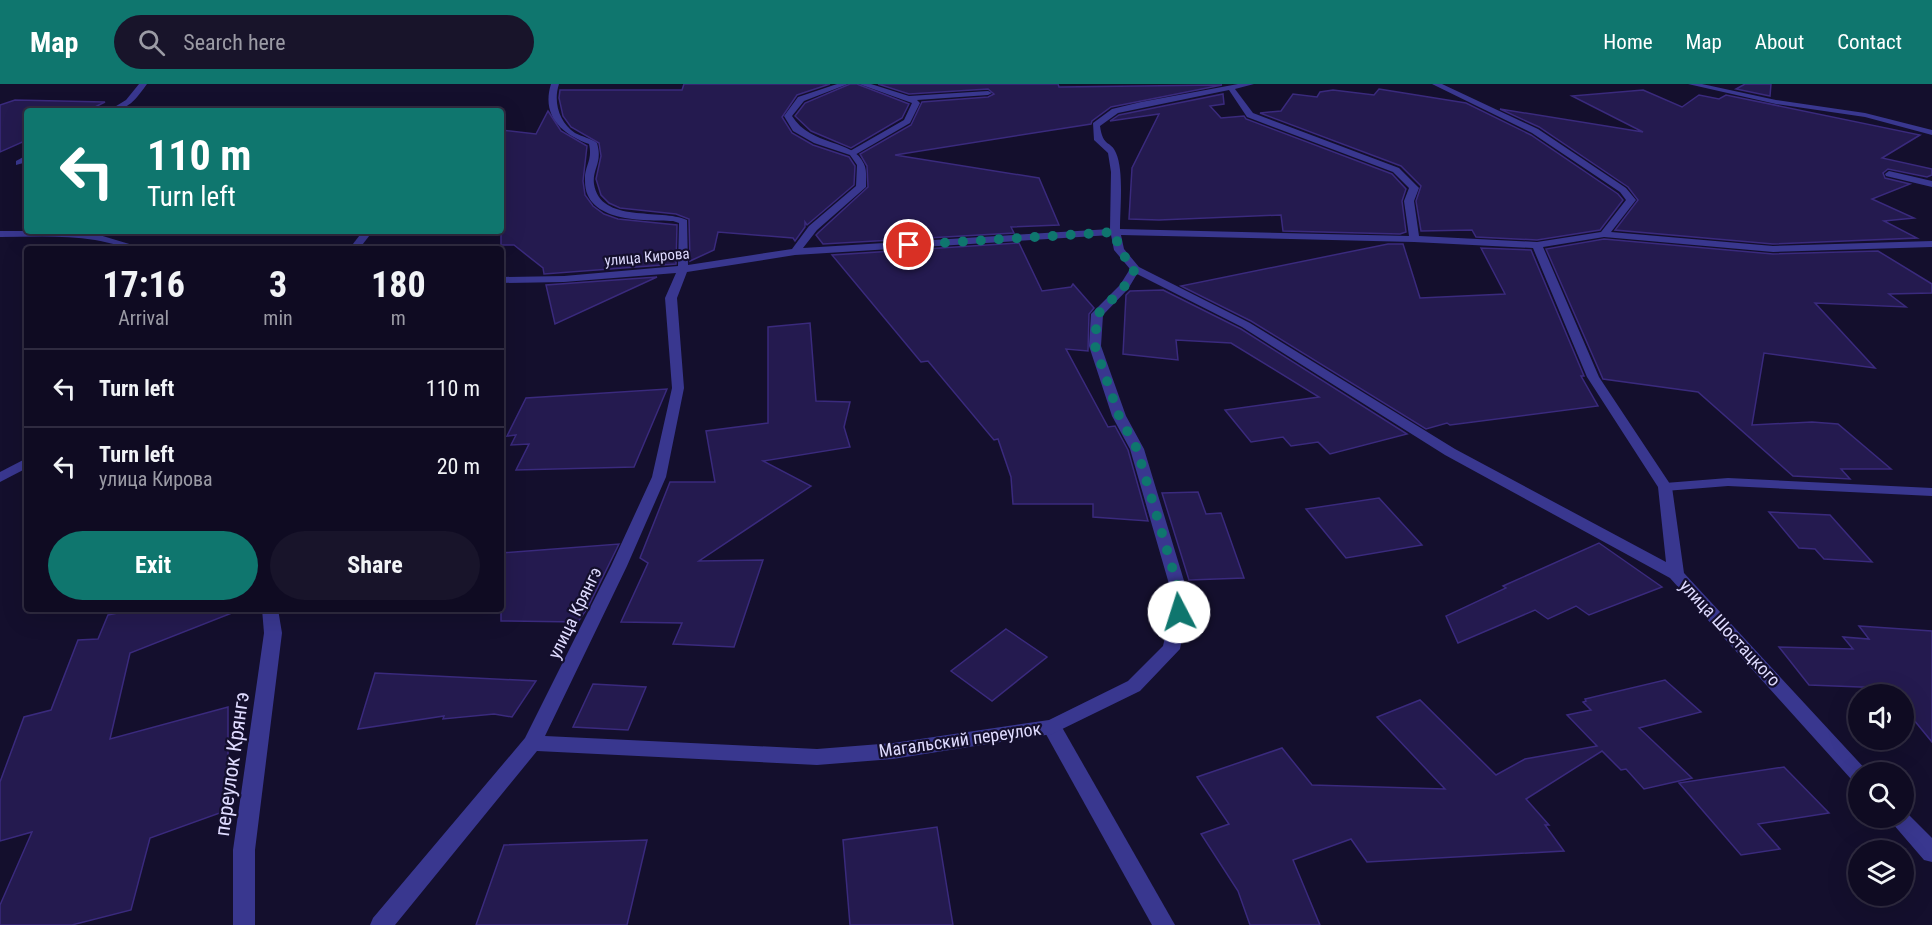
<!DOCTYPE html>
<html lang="en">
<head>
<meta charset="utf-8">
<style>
  body { margin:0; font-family:"Roboto Condensed",sans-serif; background:#18142a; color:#f1f3f6; height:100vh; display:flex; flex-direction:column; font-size:22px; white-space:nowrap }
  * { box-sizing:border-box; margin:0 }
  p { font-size:20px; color:#9b9ba5 }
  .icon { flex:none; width:33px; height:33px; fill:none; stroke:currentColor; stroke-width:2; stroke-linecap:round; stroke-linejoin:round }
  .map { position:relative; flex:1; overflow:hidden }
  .drawer { position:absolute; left:24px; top:162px; width:480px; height:366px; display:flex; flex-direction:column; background:#0f0b22; border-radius:6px; box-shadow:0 6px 24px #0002,0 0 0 2px #2f2b40 }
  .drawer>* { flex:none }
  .banner { position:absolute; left:24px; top:24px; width:480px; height:126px; border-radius:6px; box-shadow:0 6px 24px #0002,0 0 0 2px #2f2b40; background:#0f766e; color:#fff; overflow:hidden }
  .controls { position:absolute; left:1848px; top:600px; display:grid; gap:12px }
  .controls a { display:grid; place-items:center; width:66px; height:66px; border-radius:50%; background:#0f0b22; box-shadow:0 6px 24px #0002,0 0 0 2px #2f2b40; font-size:30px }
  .pin { position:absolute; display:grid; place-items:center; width:51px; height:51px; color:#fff; margin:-26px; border:3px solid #fff; border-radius:50%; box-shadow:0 2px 6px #0007 }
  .me { position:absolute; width:66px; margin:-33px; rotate:355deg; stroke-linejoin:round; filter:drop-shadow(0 0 4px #0008) }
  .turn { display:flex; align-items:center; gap:21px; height:126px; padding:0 24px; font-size:27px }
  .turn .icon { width:78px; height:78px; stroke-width:2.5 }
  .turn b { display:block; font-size:42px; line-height:51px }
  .eta { display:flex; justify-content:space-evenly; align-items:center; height:102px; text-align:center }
  .eta b { font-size:36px; font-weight:700; line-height:42px }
  .primary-button { display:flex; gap:12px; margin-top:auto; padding:12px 24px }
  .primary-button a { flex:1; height:69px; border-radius:36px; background:#0f766e; color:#fff; font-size:24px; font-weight:700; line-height:69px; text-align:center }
  .primary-button a+a { background:#18142a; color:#f1f3f6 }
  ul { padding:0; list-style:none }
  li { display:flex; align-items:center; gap:18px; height:78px; padding:0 24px; border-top:2px solid #2f2b40 }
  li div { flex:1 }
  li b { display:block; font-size:22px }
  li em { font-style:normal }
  header { display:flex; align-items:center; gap:36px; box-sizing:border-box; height:84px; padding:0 30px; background:#0f766e; color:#fff }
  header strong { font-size:28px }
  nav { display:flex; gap:33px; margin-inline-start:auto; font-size:21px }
  .search { width:420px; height:54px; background:#18142a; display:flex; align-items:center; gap:15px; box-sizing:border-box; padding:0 21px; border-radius:33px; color:#9b9ba5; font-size:22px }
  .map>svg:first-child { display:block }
  .building { fill:#241a4f; stroke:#3a2a7d; stroke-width:1.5 }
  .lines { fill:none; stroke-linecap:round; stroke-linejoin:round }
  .service { fill:#39378f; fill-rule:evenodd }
  .minor { fill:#39378f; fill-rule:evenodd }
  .route { stroke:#0f766e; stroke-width:10; stroke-dasharray:0 18 }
  .labels { text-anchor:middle; stroke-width:4.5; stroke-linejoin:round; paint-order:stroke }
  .far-street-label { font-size:15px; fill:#dfdbff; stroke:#140f2d }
  .street-label { font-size:18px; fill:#dfdbff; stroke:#140f2d }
  .near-street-label { font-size:21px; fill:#dfdbff; stroke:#140f2d }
</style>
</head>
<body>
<header>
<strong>Map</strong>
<div class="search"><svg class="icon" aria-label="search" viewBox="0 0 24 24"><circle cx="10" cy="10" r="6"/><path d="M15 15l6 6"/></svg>Search here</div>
<nav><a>Home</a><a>Map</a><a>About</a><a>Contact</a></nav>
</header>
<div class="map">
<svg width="1932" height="841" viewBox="0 0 1932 841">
  <rect width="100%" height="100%" fill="#140f2d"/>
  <g class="building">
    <path d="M684,0H830L797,11L782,33L792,49L813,61L849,73L855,82L854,101L807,141L805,138V143L795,157L793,154L718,148L714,166L690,177L689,135L676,130L620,124L609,119L601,111L596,95L601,72L599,59L571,43L563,32L559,14L560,6H682Z"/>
    <path d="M850,0H857L909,20L902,34L851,64L811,47L795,32L805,19Z"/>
    <path d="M878,0H1058L1059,3L1222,1L1111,23L1092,37L1091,40L895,71L1039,94L1059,141L1011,143L1014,149L823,160L816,151L819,148L868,103L867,82L860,70L911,41L922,18L988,13L994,10L988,5L909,10Z"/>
    <path d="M1745,0H1771L1770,12L1736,5Z"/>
    <path d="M1379,5L1466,19L1531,51L1618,110L1623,116L1600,146L1537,156L1476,153L1472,146L1421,147L1416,117L1421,102L1401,82L1260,29L1281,27L1293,10L1317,13L1320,8L1333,6L1374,11Z"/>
    <path d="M1643,6L1682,23L1699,11L1719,15L1726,11L1920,51L1882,74L1932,85V91L1927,93L1888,85L1883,89L1885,94L1910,100L1872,115L1914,134L1884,137L1917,154L1773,160L1615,146L1638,116L1628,103L1539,43L1500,25L1643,48L1572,12Z"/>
    <path d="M1223,10L1224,20L1210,22L1221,34L1244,32L1246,35L1392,90L1406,105L1402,117L1406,148L1400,150L1283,147L1281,131L1159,136L1129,135L1132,84L1159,30L1110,37L1119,31Z"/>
    <path d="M15,16L105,18L87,27H27V56L0,68V21Z"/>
    <path d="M548,27L561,47L587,62L583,97L585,111L593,122L604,130L618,135L677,141L676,180L544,190L543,184L514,161H501V46L536,50Z"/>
    <path d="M1604,155L1773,170L1878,167L1932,200V209L1889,210L1906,223L1815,219L1875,284L1764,269L1752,341L1812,338L1838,340L1891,385H1841L1850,395L1793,392L1698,308L1603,295L1546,165Z"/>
    <path d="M1019,159L1042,207L1071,203L1073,200L1094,224L1089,230L1088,267L1066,265L1108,343L1115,342L1128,366L1148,437L1093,433V420H1013L1011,393L998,355L994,356L928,277L921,278L832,171Z"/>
    <path d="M1388,160H1403L1420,214L1505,210L1481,164L1531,166L1584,292H1581L1598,322L1450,341L1447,339L1426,345L1251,237L1181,202Z"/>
    <path d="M657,193L555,240L546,201Z"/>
    <path d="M1163,206L1241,245L1407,350L1330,370L1318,358L1291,362L1283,353L1251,358L1225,326L1319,313L1231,259L1176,256L1178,276L1123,270L1126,211L1130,207Z"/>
    <path d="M810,239L816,317L850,318L844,343L850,363L763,377L811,402L699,477L763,476L734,563L673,560L682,539L621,538L648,479L640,474L670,398H715L706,347L768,339V243Z"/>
    <path d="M667,305L634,383L516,386L529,360L511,361L516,351L507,352L526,314Z"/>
    <path d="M1198,408L1206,430L1221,429L1244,494L1189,496L1162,409Z"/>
    <path d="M1379,414L1422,461L1346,474L1306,425Z"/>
    <path d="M1769,428L1830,431L1872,478L1824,475L1815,465L1799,464Z"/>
    <path d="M1599,459L1662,503L1589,531L1576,522L1548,535L1535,526L1458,559L1446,532L1506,504L1503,502Z"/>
    <path d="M619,460L588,523L578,538L501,537V469Z"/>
    <path d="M137,525H237V527L130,569L110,655L228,623V726L150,754L131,826L72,841H0V821L32,748L0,757V698L24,633L51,626L78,556L98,555L108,531Z"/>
    <path d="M1859,542L1932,547V658L1904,624V610H1892L1886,604L1809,601L1779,563L1853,565L1843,553L1869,555Z"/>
    <path d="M1006,545L1047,573L992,617L951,587Z"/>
    <path d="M375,589L536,597L512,633L494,630L443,635L444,632L358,645Z"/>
    <path d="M1665,596L1701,628L1639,644L1692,694L1644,705L1626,685L1621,686L1602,667L1526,715L1549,741H1545L1564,767L1367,778L1351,755L1293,776L1320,841H1250L1238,807L1201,750L1229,740L1197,693L1282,664L1312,701L1445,705L1377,633L1420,616L1496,691L1525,675L1597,662L1567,631L1591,626L1583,618L1586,617L1585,615Z"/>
    <path d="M593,600L646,603L628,646L573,643Z"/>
    <path d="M1784,683L1829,729L1758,740L1780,765L1741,771L1679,699Z"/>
    <path d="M937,743L953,841H850L843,756Z"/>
    <path d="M647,756L627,841H476L504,761Z"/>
  </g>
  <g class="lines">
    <g class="service">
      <path d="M139,0H147C136,15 128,27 108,27L126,16Z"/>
      <path d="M859,0H871L909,12L988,7L992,9L988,11L917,16L920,19L910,39L853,72L850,71V67L904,36L912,19Z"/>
      <path d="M27,71V78L16,81V77Z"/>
      <path d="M1889,87L1932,97V103L1886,92L1885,90Z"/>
      <path d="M363,147H373L359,165H349Z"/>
      <path d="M27,374V384L0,398V388Z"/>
      <path d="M1728,394L1932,404V412L1728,402L1665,407L1658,403L1665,399Z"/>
      <path d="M1052,636L1059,638L1175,841H1152L1042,643L1045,638Z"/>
    </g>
    <g class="minor">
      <path d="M551,0H559C553,18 559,38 575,49C582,53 591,54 597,59C603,79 592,85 594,100C600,140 661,124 687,136L688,181L792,165L809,142L856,102L857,81L850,71L814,59L793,47L784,32L798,13L837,0H848L804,17L792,32C811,63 854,55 864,80C867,86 866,96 866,103L817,146L803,164L1110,145L1111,88L1108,69L1094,56L1093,39L1112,25L1141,18L1238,0H1254L1235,5L1253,29L1399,84L1419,104L1414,117L1419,152L1537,158L1601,148L1626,116L1620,108L1532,49L1432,0H1442L1538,45L1626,104L1636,116L1611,148L1773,162L1932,157V163L1773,168L1604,153L1543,163L1599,293L1672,403L1684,489L1868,688H1858V697L1851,695L1670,494L1445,371L1242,243L1137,190L1128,205L1103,231L1101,262L1126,332L1144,365L1185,500L1187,528L1180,565L1140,607L1052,650L893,675L817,681L537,667L395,841H370L373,834L525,654L611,482L652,393L672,304L665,214L676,189L564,198L501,199V193L564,192L678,182L679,139L673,137C644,136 585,139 585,97C584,82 593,77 589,60C562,50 541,32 551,0ZM1229,6L1247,33L1393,88L1409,104L1404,117L1409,152L1120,145C1120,124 1124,87 1116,69C1111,56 1103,64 1100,42L1118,29ZM1111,151L1114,166L1130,185L1120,201L1091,230L1089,262L1112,332L1130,365L1169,500L1171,528L1163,562L1128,597L1049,636L893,659L817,665L545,652L627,482L666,393L684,304L677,214L687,188L795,171ZM1121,151L1414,158L1533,164L1587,293L1658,403L1666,478L1455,365L1250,239L1139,183L1124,165Z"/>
      <path d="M1688,0H1702L1776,16L1865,29L1932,46V51L1865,33L1776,20Z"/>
      <path d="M0,147H63L96,150L146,165C128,165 113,159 95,156C64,151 31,153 0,153Z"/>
      <path d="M262,525H278L282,549L255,766V841H233V766L264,549Z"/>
      <path d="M1904,726L1932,754V778L1924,776L1893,740L1890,734H1904Z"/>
    </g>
  </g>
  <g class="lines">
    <path class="route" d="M909,161L1115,148L1119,166L1135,185L1124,203L1097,231L1095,262L1119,332L1137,365L1177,500L1179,528"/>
  </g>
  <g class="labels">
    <g class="far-street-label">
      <text transform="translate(647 173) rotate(-5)" y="5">улица Кирова</text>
    </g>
    <g class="street-label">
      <text transform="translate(575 529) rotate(-64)" y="6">улица Крянгэ</text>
      <text transform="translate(1730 549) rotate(47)" y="6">улица Шостацкого</text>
      <text transform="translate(960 656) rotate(-8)" y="6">Магальский переулок</text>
    </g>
    <g class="near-street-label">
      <text transform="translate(232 680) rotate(-82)" y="7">переулок Крянгэ</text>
    </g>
  </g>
</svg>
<div class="controls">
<a><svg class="icon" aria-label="sound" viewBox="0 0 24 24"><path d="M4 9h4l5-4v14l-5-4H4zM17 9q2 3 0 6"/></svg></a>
<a><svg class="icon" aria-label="search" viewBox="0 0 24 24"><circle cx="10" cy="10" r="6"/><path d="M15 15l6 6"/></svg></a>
<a><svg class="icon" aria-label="layers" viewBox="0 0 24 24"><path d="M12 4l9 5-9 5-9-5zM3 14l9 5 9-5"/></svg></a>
</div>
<div class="pin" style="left:909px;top:161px;background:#d93025"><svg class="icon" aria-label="arrive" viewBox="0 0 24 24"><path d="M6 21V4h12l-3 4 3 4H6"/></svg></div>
<svg class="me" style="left:1179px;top:528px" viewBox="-20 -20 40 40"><circle r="19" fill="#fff"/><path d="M0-13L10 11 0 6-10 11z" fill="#0f766e"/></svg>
<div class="banner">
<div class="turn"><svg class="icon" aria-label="left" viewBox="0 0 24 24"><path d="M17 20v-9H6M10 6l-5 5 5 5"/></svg><div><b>110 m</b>Turn left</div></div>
</div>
<section class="drawer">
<div class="eta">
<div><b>17:16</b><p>Arrival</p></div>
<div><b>3</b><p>min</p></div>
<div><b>180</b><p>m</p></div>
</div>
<ul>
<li><svg class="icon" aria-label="left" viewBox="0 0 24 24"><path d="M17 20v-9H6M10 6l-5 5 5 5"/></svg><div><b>Turn left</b></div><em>110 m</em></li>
<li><svg class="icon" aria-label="left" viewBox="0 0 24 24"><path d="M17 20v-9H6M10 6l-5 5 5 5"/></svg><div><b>Turn left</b><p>улица Кирова</p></div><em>20 m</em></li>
</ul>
<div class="primary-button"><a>Exit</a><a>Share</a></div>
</section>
</div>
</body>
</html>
